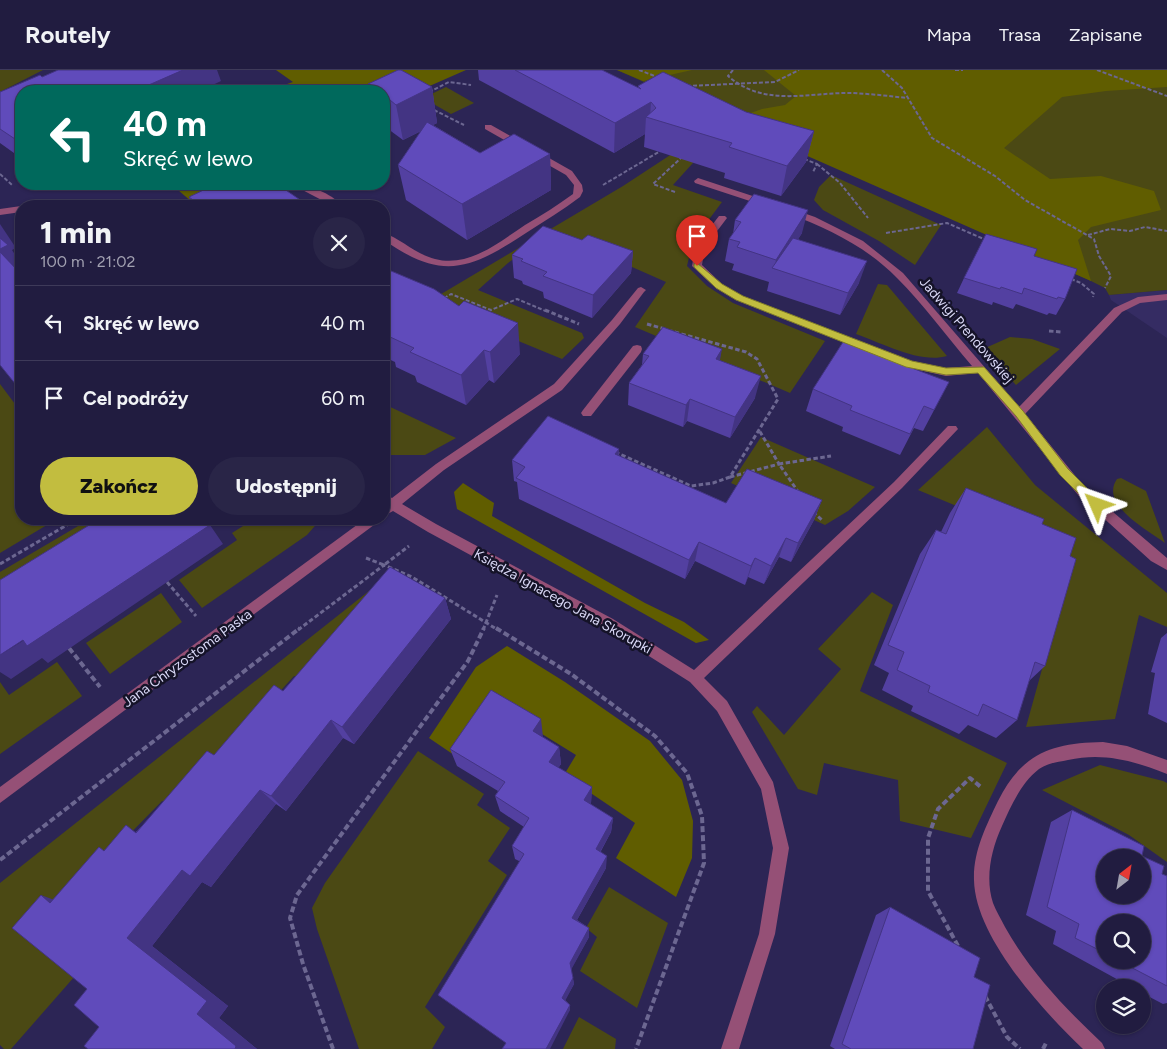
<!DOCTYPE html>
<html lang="pl">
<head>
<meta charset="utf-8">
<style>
  body { margin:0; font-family:Figtree,sans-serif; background:#292547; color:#f1f3f6; height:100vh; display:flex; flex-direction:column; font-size:19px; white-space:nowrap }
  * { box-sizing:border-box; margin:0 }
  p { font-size:16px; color:#a2a1b1 }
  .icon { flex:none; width:28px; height:28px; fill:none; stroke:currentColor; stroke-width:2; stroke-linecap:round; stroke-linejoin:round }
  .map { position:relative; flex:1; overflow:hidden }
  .panel { position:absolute; left:15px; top:130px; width:375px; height:325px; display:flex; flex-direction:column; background:#211c40; border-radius:20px; box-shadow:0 1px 4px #0004,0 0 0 1px #3e3a59 }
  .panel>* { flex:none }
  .banner { position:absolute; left:15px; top:15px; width:375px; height:105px; border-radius:20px; box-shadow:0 1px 4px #0004,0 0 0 1px #3e3a59; background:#00695c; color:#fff; overflow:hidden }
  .needle { width:32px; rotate:31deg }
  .tools { position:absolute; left:1096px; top:779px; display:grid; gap:10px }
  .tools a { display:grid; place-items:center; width:55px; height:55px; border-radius:50%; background:#211c40; box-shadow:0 1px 4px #0004,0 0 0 1px #3e3a59; font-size:25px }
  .pin { position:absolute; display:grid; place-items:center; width:42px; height:42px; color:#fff; margin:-51px -21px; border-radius:50% 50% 50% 0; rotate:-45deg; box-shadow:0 0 5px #0007 }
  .pin .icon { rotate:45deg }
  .me { position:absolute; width:55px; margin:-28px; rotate:313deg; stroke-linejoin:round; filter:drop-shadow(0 0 4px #0008) }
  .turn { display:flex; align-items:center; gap:18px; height:105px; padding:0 25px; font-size:22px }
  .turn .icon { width:65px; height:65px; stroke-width:2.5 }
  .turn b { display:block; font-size:35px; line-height:42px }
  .round { display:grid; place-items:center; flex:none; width:52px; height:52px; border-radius:26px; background:#292547 }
  .summary { display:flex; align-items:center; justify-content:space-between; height:85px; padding:0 25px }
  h1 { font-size:30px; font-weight:800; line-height:38px }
  .button { display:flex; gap:10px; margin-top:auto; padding:10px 25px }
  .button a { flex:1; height:58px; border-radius:30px; background:#c2bd3f; color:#111; font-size:20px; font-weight:800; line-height:58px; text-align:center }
  .button a+a { background:#292547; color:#f1f3f6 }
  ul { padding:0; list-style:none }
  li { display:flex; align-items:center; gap:15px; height:75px; padding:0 25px; border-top:1px solid #3e3a59 }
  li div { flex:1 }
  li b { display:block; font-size:19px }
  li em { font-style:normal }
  header { display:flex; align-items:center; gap:30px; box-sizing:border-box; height:70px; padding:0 25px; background:#211c40; border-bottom:1px solid #3e3a59 }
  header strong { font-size:24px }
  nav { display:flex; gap:28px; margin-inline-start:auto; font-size:18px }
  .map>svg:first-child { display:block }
  .built { fill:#352c63 }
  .green { fill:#4b4914 }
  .forest { fill:#605d00 }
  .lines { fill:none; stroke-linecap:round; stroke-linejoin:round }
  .path-far2 { stroke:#6c6791; stroke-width:2; stroke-dasharray:4 2; stroke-linecap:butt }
  .path-far1 { stroke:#6c6791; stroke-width:3; stroke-dasharray:4.5 2.5; stroke-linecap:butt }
  .path { stroke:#6c6791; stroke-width:4; stroke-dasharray:6 3; stroke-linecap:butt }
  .minor { fill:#955076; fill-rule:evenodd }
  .wall { fill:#5340a1; fill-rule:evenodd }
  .shaded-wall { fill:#433483 }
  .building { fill:#604bbb; stroke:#433483; fill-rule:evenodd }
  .route { fill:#c2bd3f; stroke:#7e7b29 }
  .labels { text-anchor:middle; stroke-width:5; stroke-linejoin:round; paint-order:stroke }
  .street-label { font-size:14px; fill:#d9d8f6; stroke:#151328 }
</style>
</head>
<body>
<header>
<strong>Routely</strong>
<nav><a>Mapa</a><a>Trasa</a><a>Zapisane</a></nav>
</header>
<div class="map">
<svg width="1167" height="979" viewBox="0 0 1167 979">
  <rect width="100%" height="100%" fill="#2c2555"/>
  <path class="built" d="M1167,220V268L1111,230L1109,225Z"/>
  <g class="green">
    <path d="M0,0H43L0,22Z"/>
    <path d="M617,0H1167V220L1109,225L1105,218L1091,211Z"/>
    <path d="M446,17L474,33L451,44L423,28Z"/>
    <path d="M713,57L721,62L673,115L722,132L693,171L687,196L707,216L733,233L825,271L790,323L635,257L666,212L589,178L539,170L508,193L478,220L582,263L584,268L562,289L426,233L623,116Z"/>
    <path d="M831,105L941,155L915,195L879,171L823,140L814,130L819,117Z"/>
    <path d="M878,214L887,215L947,286C920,294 882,273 856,264Z"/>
    <path d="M1010,267L1032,269L1060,279L1016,315L983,279Z"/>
    <path d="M0,314L21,342V449H57L0,483Z"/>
    <path d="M384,334L456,368L425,385H384Z"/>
    <path d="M987,357L1035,415L1167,523V557L1139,545L1115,649L1026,657L1072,491L1041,471L918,420Z"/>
    <path d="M761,367L875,417L848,441L825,455L814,450L731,413Z"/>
    <path d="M1121,408L1146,421L1165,473C1148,460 1099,435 1117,409Z"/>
    <path d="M90,449H129L0,527V502Z"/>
    <path d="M254,449H321L307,465L202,538L179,510L237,470L232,463Z"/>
    <path d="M379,513L306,612L294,606L175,737L162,731L30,866L75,906L11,979H4L0,975V813Z"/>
    <path d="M872,522L893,535L860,621L1007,693L971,768L900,751L898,710L824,693L817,725L798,719L752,642L757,636L784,665L841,599L818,579Z"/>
    <path d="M161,523L182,552L110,604L86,573Z"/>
    <path d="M57,592L82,626L0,684V612L9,625Z"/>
    <path d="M418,681L484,724L477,735L510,758L488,791L507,805L425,937L445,957L432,979H359L317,859L312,838L325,813Z"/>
    <path d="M1100,695L1163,711L1167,713V792L1129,765L1042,720Z"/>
    <path d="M609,817L668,853L637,938L580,901L597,867L586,858Z"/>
    <path d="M579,947L616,969L615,979H563Z"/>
  </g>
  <g class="forest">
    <path d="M276,0H466L384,36V21H266L293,12Z"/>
    <path d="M617,0H692L643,11Z"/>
    <path d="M764,0H1167V17L1106,21L1062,27L1004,78L1050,109L1101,106L1154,121L1161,140L1091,157L1078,170L1091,211L728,51L762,39L785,35L796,26Z"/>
    <path d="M171,114H226L192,132Z"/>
    <path d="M463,413L494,433L492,446L645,533L684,552L709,570L696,573L457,439L454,422Z"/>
    <path d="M507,576L565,612L650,671L682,710L693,751L692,788L676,827L616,788L635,753L564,705L576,685L490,632L454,685L429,668L476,597Z"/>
  </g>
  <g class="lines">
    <g class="path-far2">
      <path d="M639,0L660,8"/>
      <path d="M733,0L728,6C765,38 809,22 853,23C871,24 889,26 907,28"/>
      <path d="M882,0L902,18L932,68L995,106L1025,130L1094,169L1099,186L1111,206L1105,218"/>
      <path d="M955,0H963"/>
      <path d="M1097,0L1167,26"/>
      <path d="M687,16L775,12L799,0"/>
      <path d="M429,22L449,12L471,15"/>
      <path d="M434,40L464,55"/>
      <path d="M804,89L817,94L813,102"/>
      <path d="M817,94L840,113L868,148"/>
      <path d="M0,104L12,115"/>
      <path d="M603,115L662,80"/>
      <path d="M675,122L653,114L682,87"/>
      <path d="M886,163L947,153L986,170"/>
      <path d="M1088,165L1110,159L1130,161L1145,157L1167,161"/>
      <path d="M1071,209L1081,213L1094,224L1093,227"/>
      <path d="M444,228L451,224L491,240L517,229L548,242"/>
    </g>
    <g class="path-far1">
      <path d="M545,240L579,254"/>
      <path d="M647,254L665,259"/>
      <path d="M1049,261L1061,262"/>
      <path d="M615,382L691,416L713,413L730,407L778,329L757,289L746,282L671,261"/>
      <path d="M730,407L779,394L759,360"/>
      <path d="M799,423L779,394L831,386"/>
      <path d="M813,442L823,451"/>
      <path d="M366,488L384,495L409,476"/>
      <path d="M0,494L77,449"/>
      <path d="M167,512L196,546"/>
      <path d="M298,560L384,495L412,507L498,560"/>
      <path d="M483,560L497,525"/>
    </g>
    <g class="path">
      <path d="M496,558L571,604L655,666L687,703L702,746L704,793L636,979"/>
      <path d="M69,578L100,617"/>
      <path d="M0,790L300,558"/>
      <path d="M958,876L928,821V768L938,739L970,708L982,718"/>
      <path d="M985,926L1007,967L1020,979"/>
      <path d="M333,979L303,894L290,848L297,825L468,591L484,558"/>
      <path d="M1043,979L1047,971"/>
    </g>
    <g class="minor">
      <path d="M485,55H491L572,101L582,115L583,121L580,127C563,140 544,151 526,163C470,200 442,211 384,170V163C400,168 415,184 435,189C469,198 499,172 525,155C542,145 558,135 573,124L574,115L566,105L485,59Z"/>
      <path d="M698,108L768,131L769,133L765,136L762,135L695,113L694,111Z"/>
      <path d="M291,114C309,114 330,123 343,136H333Z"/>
      <path d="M21,136V142L0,145V139Z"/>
      <path d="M792,139L815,147L863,171L903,203L1019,337L1114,238L1138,227L1167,224V230L1140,233L1122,242L1025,344L1086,419L1167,488V500L1151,491L1078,425L978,303L946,306L906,297L736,230L716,218L692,196L695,177L719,146H725L727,148L705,177L702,195L722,214L742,226L912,291L946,298L972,296C947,267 924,235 897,208C868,178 828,158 789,144V140Z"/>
      <path d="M641,217L646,220L644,222L620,254L562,320L444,400L402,434L436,454L613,549L694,600L894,412L948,356H956L958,359L902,418L704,608L727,631L773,712L789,778L775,864L739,979H721L759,864L773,778L761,719L717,641L690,612L603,557L428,462L393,441L384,446V424L392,428L436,394L554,314L612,250L638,218Z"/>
      <path d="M637,275L641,276L642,279L641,282L591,346H583L581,343L583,340L633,276Z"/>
      <path d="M365,449H380L378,452L0,733V717Z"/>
      <path d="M1103,672L1127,676L1167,690V704C1134,691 1104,682 1068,690C1058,692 1048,693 1039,699C1021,713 1011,736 1002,756C991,780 985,808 993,833C996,841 1001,849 1005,857C1030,902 1065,938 1102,973L1105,979H1083C1043,941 975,867 974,810C973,782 986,756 998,731C1022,683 1052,673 1103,672Z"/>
    </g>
  </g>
  <g class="wall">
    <path d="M398,0H401L432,17L437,53L433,55L480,83L514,64L550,84L551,120L467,170L406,130L398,95L421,61L403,70L384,56V21H369L368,14Z"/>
    <path d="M478,0H602L638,18V16L746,42L814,61L806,92L781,126L724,108L725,103L644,77L645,64L614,83L479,10Z"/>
    <path d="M42,7L221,11L21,21V88L0,73V22Z"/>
    <path d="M189,127L309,136H193Z"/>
    <path d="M735,150L802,163L798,169L859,213L840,245L767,221L769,212L732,200L734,194L725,191L729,169L733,164Z"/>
    <path d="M582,170L633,181L631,203L592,248L544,228L543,222L523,214L522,211L514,208L512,185Z"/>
    <path d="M1034,186L1065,229L1056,245L1049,243L1047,245L1016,234L1013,239L993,232L992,235L957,223L964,208Z"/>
    <path d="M384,198L520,284L494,313L489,310L466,335L417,312L415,306L396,297L395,292L384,287Z"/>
    <path d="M643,284L720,291L755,328L730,368L687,351L683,357L628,335L629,313L642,295Z"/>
    <path d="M949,312L923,361L914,358L900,385L842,361L843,357L806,341L813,319Z"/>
    <path d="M619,379L618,385L726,433L822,430L814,450L791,492L779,487L764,514L748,507L745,515L695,491L685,509L519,429L517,412L514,411L512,390Z"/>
    <path d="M966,418L1042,454L1070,486L1045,596L1029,611L1017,650L996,668L968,655L959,664L911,641L913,636L882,620L889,603L874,595L920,484L936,460L941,462L950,443Z"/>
    <path d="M445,528L451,549L354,674L343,668L286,741L276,734L211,817L202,812L152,876L228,936L219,948L257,979L99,957L87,919L104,780L137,761L214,685L283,621Z"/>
    <path d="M1167,563V653L1148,644L1155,603L1151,602L1161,568Z"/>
    <path d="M543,667L559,677L561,694L558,698L592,717L591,733L590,734L613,748L611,762L601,781L606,798L577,850L589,858V867L571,899L574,914L565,930L570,935V940L506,973L519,791L515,789L512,776L524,757L500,741L495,726L498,721L457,696L450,679Z"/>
    <path d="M1072,740L1142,786L1162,804L1167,806V933L1163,934L1142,923V918H1133L1053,874L1056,861L1026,845L1051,752ZM1105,852L1142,890H1105Z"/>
    <path d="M890,837L974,907L973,979H835L830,976L876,845Z"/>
  </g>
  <g class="shaded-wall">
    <path d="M183,0H217L221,11L200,21H135Z"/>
    <path d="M432,17L437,53L403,70L396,35Z"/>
    <path d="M651,32L650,48L646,47L645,64L614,83L615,53Z"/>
    <path d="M814,61L806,92L781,126L787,96Z"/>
    <path d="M550,84L551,120L467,170L462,134Z"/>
    <path d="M808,140L802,163L779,200L774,199L776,190Z"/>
    <path d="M0,154L16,178L12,180L21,194V204L0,182Z"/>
    <path d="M633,181L631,203L592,248L593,225Z"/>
    <path d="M867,191L859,213L840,245L848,223Z"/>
    <path d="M518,253L520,284L494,313L490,282Z"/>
    <path d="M722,279L718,301L716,289Z"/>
    <path d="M484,280L489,310L466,335L461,305Z"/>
    <path d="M761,306L755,328L730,368L735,347Z"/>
    <path d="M690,329L687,351L683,357L686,335Z"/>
    <path d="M619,379L618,399L615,384Z"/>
    <path d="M822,430L814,450L791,492L798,473Z"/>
    <path d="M210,455L223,474L48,593L42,588L11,609L0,602V585Z"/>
    <path d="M786,468L779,487L764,514L771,496Z"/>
    <path d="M699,472L695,491L685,509L689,490Z"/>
    <path d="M755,488L748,507L745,515L751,496Z"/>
    <path d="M445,528L451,549L354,674L342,657Z"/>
    <path d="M541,649L543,667L533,661Z"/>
    <path d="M331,650L343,668L286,741L271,726Z"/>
    <path d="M559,677L561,694L551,709L549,692Z"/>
    <path d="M592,717L591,733L584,745V730Z"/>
    <path d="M260,720L276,734L211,817L202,812L152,876L228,936L219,948L257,979H235L197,944L127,868L182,800Z"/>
    <path d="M613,748L611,762L595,791L596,779Z"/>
    <path d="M607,786L606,798L573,857L572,848Z"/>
    <path d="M41,825L70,836L50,833Z"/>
    <path d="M589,858V867L571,900L570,893Z"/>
    <path d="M573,908L574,914L564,933L562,928Z"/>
    <path d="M570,935V940L550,979H546Z"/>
  </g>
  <g class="building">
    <path d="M58,0H183L135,21H21V73L0,59V22L40,5L42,7Z"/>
    <path d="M398,0H401L432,17L396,35L384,25V21H378L368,14Z"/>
    <path d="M515,0H602L641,19L638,16L663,2L746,42L814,61L787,96L729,77L732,73L646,47L656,38L651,32L615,53Z"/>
    <path d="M427,52L480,83L514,64L550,84L462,134L398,95Z"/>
    <path d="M216,114H277L309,136H201L189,127Z"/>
    <path d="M754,124L808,140L776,190L737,177L740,172L729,169L741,152L735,150Z"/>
    <path d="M543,156L582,170L588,165L633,181L593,225L543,206L547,202L521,191L523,189L512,185Z"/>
    <path d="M986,164L1037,179L1034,186L1077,199L1065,229L1058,227L1057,229L1024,218L1022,224L1001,217L1000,219L964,208Z"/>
    <path d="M0,168L8,175L0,179Z"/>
    <path d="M793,168L867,191L848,223L772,198Z"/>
    <path d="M0,182L21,204V321L0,295Z"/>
    <path d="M384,198L434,219L459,236L464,231L518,253L490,282L484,280L461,305L410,282L414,278L388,266L391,263L384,260Z"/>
    <path d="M663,257L722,279L716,289L761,306L735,347L690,329L686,335L629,313L649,286L643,284Z"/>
    <path d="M843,272L949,312L934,340L924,336L910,364L850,340L852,336L813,319Z"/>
    <path d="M548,346L619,379L615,384L726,433L747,399L822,430L798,473L786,468L771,496L755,488L751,496L699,472L689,490L516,408L525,397L512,390Z"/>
    <path d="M966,418L1044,449L1042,454L1076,468L1070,486L1076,489L1045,596L1035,592L1017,650L983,634L978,646L928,622L930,616L897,600L904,582L888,575L936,460L946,464Z"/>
    <path d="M99,449H205L210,455L27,576L23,570L0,585V510Z"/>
    <path d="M390,497L445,528L342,657L331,650L271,726L260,720L190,806L182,800L127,868L207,931L197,944L236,976L235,979H88L84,976L99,957L74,935L87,919L12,858L41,825L50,833L99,777L104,781L126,755L136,763L207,681L214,685L274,615L283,621Z"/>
    <path d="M491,620L541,649L533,661L559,677L549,692L592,717L584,730L613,748L596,779L607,786L572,848L589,858L570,893L573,908L562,928L570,935L546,979H502L506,973L438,925L524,784L512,776L529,748L495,726L505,712L450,679Z"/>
    <path d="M1072,740L1144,776L1142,786L1164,796L1162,804L1167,806V916L1117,890H1142V852H1105V883L1075,868L1079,854L1047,837ZM1105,788H1142V825H1105Z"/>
    <path d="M890,837L980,888L974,907L990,915L973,979H851L842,974Z"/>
  </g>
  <path class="route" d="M697,193L722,214L743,226L912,291L946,298L984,297L1023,341L1068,399L1101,432L1102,435L1101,438H1093L1060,405L1016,346L978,303L946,305L906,297L736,230L716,218L694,197V194Z"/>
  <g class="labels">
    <g class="street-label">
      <text transform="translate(967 260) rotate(49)" y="5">Jadwigi Prendowskiej</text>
      <text transform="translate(563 531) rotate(29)" y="5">Księdza Ignacego Jana Skorupki</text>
      <text transform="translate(187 588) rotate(-36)" y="5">Jana Chryzostoma Paska</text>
    </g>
  </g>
</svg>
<div class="tools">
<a><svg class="needle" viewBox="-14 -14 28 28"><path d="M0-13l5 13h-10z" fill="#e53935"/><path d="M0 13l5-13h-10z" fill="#a2a1b1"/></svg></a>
<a><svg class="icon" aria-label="search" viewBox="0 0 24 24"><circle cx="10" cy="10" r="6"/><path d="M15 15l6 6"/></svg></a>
<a><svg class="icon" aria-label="layers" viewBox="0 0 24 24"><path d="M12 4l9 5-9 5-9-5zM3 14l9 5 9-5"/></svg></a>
</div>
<div class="pin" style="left:697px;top:196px;background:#d93025"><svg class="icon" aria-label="arrive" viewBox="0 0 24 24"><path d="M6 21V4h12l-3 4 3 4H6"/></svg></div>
<svg class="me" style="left:1097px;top:435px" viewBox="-20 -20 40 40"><path d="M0-17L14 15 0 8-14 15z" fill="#c2bd3f" stroke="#fff" stroke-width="4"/></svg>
<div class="banner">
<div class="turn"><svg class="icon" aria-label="left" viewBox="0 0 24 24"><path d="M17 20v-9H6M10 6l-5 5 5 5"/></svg><div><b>40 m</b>Skręć w lewo</div></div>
</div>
<section class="panel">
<div class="summary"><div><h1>1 min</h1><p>100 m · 21:02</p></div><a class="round"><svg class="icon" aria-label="close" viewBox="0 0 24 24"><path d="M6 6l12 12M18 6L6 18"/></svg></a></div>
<ul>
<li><svg class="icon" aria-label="left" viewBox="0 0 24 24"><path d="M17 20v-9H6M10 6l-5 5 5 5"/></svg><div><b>Skręć w lewo</b></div><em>40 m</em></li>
<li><svg class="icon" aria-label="arrive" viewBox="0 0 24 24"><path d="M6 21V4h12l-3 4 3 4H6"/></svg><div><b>Cel podróży</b></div><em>60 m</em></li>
</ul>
<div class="button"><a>Zakończ</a><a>Udostępnij</a></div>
</section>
</div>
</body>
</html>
